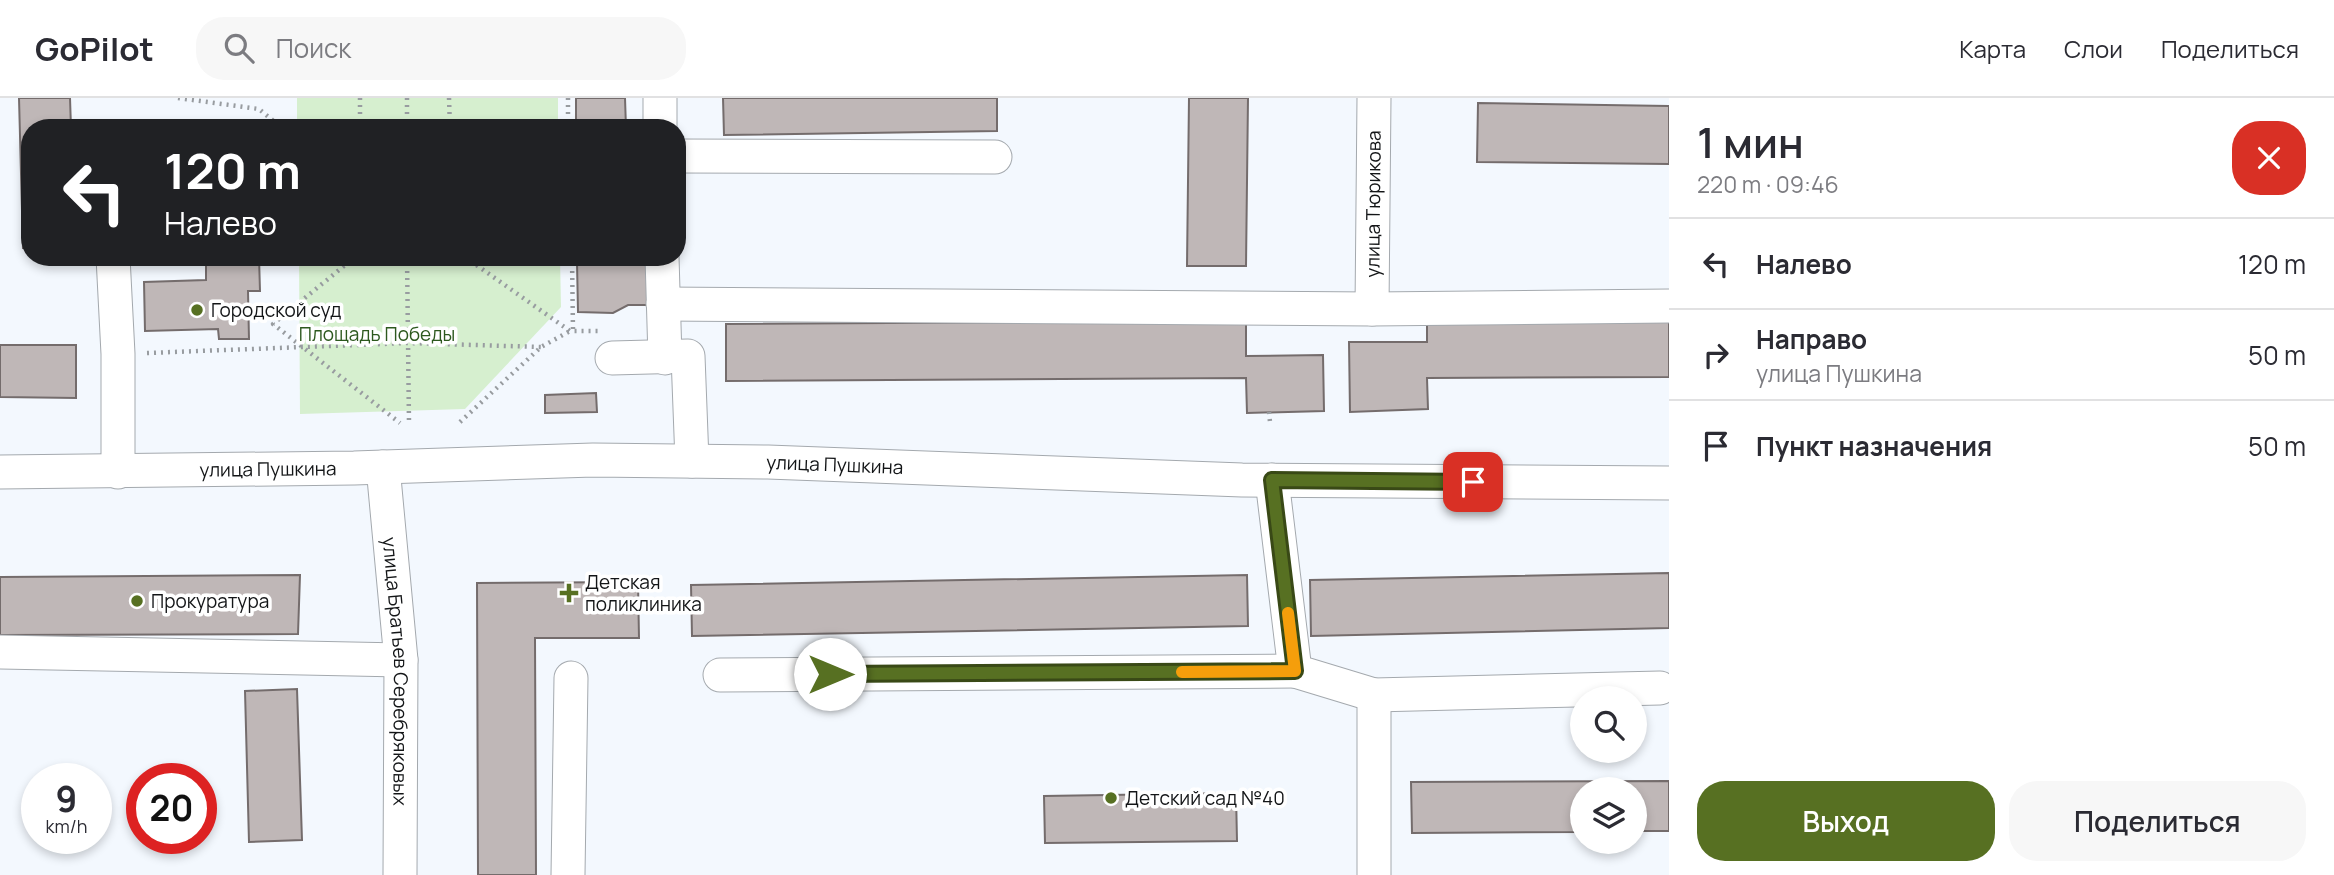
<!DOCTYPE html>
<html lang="ru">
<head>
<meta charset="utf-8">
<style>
  body { margin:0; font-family:Manrope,sans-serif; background:#f7f7f7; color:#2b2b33; height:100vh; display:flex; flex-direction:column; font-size:26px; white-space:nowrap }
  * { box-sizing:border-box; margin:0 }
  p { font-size:23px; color:#7c7c81 }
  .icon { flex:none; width:38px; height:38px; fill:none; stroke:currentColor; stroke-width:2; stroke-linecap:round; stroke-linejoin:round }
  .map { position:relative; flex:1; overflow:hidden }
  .panel { display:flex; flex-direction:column; background:#fff; width:665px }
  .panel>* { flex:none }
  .banner { position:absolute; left:21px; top:21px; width:665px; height:147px; border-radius:28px; box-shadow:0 4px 10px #0003; background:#202124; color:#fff; overflow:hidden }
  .controls { position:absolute; left:1570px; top:588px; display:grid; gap:14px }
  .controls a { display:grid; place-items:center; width:77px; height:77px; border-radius:50%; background:#fff; box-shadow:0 4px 10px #0003; font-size:35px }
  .speed { position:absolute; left:21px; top:665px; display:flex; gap:14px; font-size:35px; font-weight:700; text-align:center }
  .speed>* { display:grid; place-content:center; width:91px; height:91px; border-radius:50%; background:#fff; box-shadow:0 4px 10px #0003; line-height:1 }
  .speed small { font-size:18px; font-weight:400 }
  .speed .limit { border:10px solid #d22; background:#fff; color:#111 }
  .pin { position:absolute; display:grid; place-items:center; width:60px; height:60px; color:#fff; margin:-30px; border-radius:14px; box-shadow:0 4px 10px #0006 }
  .me { position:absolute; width:77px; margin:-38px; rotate:90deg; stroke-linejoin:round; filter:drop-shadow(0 0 5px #0008) }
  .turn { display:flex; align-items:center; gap:24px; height:147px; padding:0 28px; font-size:32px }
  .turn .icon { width:91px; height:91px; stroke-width:2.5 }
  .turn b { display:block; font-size:49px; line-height:60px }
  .round { display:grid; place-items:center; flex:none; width:74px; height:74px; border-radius:28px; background:#f7f7f7 }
  .head { display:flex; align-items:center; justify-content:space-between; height:119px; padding:0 28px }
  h1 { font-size:42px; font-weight:600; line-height:52px }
  .action { display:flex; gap:14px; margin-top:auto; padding:14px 28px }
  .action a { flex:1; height:80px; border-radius:28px; background:#577022; color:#fff; font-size:28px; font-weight:600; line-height:80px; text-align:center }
  .action a+a { background:#f7f7f7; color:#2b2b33 }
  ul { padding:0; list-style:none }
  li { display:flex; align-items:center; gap:21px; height:91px; padding:0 28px; border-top:2px solid #e1e1e2 }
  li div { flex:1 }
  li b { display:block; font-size:26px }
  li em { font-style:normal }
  header { display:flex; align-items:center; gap:42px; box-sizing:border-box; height:98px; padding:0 35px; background:#fff; border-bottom:2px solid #e1e1e2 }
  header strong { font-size:33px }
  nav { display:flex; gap:38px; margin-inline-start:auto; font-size:24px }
  .search { width:490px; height:63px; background:#f7f7f7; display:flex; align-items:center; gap:18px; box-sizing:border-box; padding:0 24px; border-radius:28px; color:#7c7c81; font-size:26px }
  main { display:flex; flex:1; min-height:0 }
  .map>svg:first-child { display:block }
  .green { fill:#d6efcf }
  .building { fill:#bfb7b7; stroke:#746c6c; stroke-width:2 }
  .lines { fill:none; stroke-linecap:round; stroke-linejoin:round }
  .minor-casing { stroke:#a4a9ae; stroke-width:35 }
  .path { stroke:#989ca0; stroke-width:4.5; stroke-dasharray:2 5; stroke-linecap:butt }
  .minor { stroke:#fff; stroke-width:33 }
  .route-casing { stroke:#394916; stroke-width:18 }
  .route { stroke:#577022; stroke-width:12 }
  .slow { stroke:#f59e0b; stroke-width:12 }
  .poi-dot { fill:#577022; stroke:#fff; stroke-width:2.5 }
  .labels { text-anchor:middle; stroke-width:7; stroke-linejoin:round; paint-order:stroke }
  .street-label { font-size:19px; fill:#131517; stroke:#fff }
  .poi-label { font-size:19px; fill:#131517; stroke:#fff; text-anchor:start }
  .park-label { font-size:19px; fill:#2d591e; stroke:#fff }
</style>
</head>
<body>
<header>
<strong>GoPilot</strong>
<div class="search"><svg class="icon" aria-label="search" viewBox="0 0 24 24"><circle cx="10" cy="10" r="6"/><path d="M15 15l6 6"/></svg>Поиск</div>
<nav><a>Карта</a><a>Слои</a><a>Поделиться</a></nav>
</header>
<main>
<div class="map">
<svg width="1669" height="777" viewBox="0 0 1669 777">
  <rect width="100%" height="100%" fill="#f3f8fe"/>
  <g class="green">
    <rect x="297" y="0" width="261" height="30"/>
    <path d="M299,159H560L561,209L465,311L300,316Z"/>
  </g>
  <g class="building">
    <path d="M19,0H70L71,30H30V150H23Z"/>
    <path d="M576,0H625L626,30H576Z"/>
    <path d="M723,0H997V33L724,37Z"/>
    <path d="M1189,0H1248L1246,168H1187Z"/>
    <path d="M1478,5L1669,8V66L1477,64Z"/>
    <path d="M206,159H259L260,193H248L249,241H219L218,231L145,233L144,184L206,182Z"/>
    <path d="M577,159H627V163L577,164Z"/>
    <path d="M627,159H655L654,207H628L613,215L578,214L577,164L627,163Z"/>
    <path d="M1669,222V279L1427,280L1428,311L1350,314L1349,244H1427V224Z"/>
    <path d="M1246,223V258L1323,257L1324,313L1247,315L1246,280L726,283V226Z"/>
    <path d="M0,247H76V300L0,299Z"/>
    <path d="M596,295L597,314L545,315V297Z"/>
    <path d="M1669,475V530L1311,538L1310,482Z"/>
    <path d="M300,477L298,536L0,537V479Z"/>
    <path d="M1247,477L1248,528L692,538L691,487Z"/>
    <path d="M638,484L639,540H535L536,777H478L477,485Z"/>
    <path d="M297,591L302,742L249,744L245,593Z"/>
    <path d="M1669,683V733H1634V691H1582V734L1412,735L1411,684Z"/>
    <path d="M1236,695L1237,743L1045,745L1044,698Z"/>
  </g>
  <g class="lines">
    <defs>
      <g id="minor">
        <path d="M660,0V30"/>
        <path d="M677,58L995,59"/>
        <path d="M113,159L118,256V374"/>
        <path d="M662,159L665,260"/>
        <path d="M663,206L1372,211L1669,208"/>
        <path id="s1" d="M1372,211L1374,0"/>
        <path d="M612,260L688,258L692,363"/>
        <path id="s2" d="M383,369L401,562L400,777"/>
        <path id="s3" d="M0,374L354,370L593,362L768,364L1242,382L1669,385"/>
        <path d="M1272,382L1295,573L1374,597V777"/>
        <path d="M0,554L401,562"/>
        <path d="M720,577L1295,573"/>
        <path d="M1374,597L1660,590"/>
        <path d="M568,777L571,580"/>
      </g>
    </defs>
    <use href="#minor" class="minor-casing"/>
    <g class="path">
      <path d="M178,0L259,11L282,30"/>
      <path d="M360,0V30"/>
      <path d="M407,0V30"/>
      <path d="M449,0L450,30"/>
      <path d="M568,0V30"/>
      <path d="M355,159L273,226L400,325"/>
      <path d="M407,159L409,325"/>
      <path d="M465,159L570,233H602"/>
      <path d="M572,159L573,233"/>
      <path d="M147,255L408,245L541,249"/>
      <path d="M1269,314L1270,324"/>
      <path d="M460,324L541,249L570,233"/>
    </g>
    <use href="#minor" class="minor"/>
  </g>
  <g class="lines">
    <defs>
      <path id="route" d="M830,576L1295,573L1272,382L1473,384"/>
    </defs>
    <use href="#route" class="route-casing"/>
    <use href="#route" class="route"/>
    <path class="slow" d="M1182,574L1295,573L1288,515"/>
  </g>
  <g class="poi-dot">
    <circle cx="197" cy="212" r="7"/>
    <path d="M565.5 484.5h7v7h7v7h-7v7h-7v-7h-7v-7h7z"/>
    <circle cx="137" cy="503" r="7"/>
    <circle cx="1111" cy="700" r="7"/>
  </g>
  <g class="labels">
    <g class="street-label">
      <text dy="7" stroke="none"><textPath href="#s1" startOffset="105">улица Тюрикова</textPath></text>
      <text dy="7" stroke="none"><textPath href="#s3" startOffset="835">улица Пушкина</textPath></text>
      <text dy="7" stroke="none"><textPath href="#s3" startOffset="268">улица Пушкина</textPath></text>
      <text dy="7" stroke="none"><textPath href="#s2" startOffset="205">улица Братьев Серебряковых</textPath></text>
    </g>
    <g class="poi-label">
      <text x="211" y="219">Городской суд</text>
      <text x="585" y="491">Детская<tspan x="585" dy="22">поликлиника</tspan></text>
      <text x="151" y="510">Прокуратура</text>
      <text x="1125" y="707">Детский сад №40</text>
    </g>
    <g class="park-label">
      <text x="377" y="243">Площадь Победы</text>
    </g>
  </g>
</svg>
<div class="controls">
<a><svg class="icon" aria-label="search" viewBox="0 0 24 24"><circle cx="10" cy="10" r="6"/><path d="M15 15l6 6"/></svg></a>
<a><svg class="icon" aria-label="layers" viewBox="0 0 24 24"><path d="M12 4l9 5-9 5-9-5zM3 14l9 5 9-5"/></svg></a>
</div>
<div class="speed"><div>9<small>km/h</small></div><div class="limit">20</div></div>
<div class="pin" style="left:1473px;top:384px;background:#d93025"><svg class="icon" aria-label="arrive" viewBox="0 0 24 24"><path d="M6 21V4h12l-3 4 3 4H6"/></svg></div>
<svg class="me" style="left:830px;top:576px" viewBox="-20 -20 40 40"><circle r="19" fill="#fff"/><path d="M0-13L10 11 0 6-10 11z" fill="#577022"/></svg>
<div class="banner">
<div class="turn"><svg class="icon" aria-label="left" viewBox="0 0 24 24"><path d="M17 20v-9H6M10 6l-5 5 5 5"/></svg><div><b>120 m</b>Налево</div></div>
</div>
</div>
<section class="panel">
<div class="head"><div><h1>1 мин</h1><p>220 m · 09:46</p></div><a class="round" style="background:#d93025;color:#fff"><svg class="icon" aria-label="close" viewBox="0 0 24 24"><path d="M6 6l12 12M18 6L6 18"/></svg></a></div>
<ul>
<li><svg class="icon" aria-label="left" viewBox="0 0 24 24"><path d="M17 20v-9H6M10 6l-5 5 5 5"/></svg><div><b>Налево</b></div><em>120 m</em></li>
<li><svg class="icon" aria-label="right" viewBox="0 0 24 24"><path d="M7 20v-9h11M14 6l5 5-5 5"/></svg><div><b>Направо</b><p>улица Пушкина</p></div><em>50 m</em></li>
<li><svg class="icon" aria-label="arrive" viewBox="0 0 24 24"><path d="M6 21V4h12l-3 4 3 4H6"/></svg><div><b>Пункт назначения</b></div><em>50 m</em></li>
</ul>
<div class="action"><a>Выход</a><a>Поделиться</a></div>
</section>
</main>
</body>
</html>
